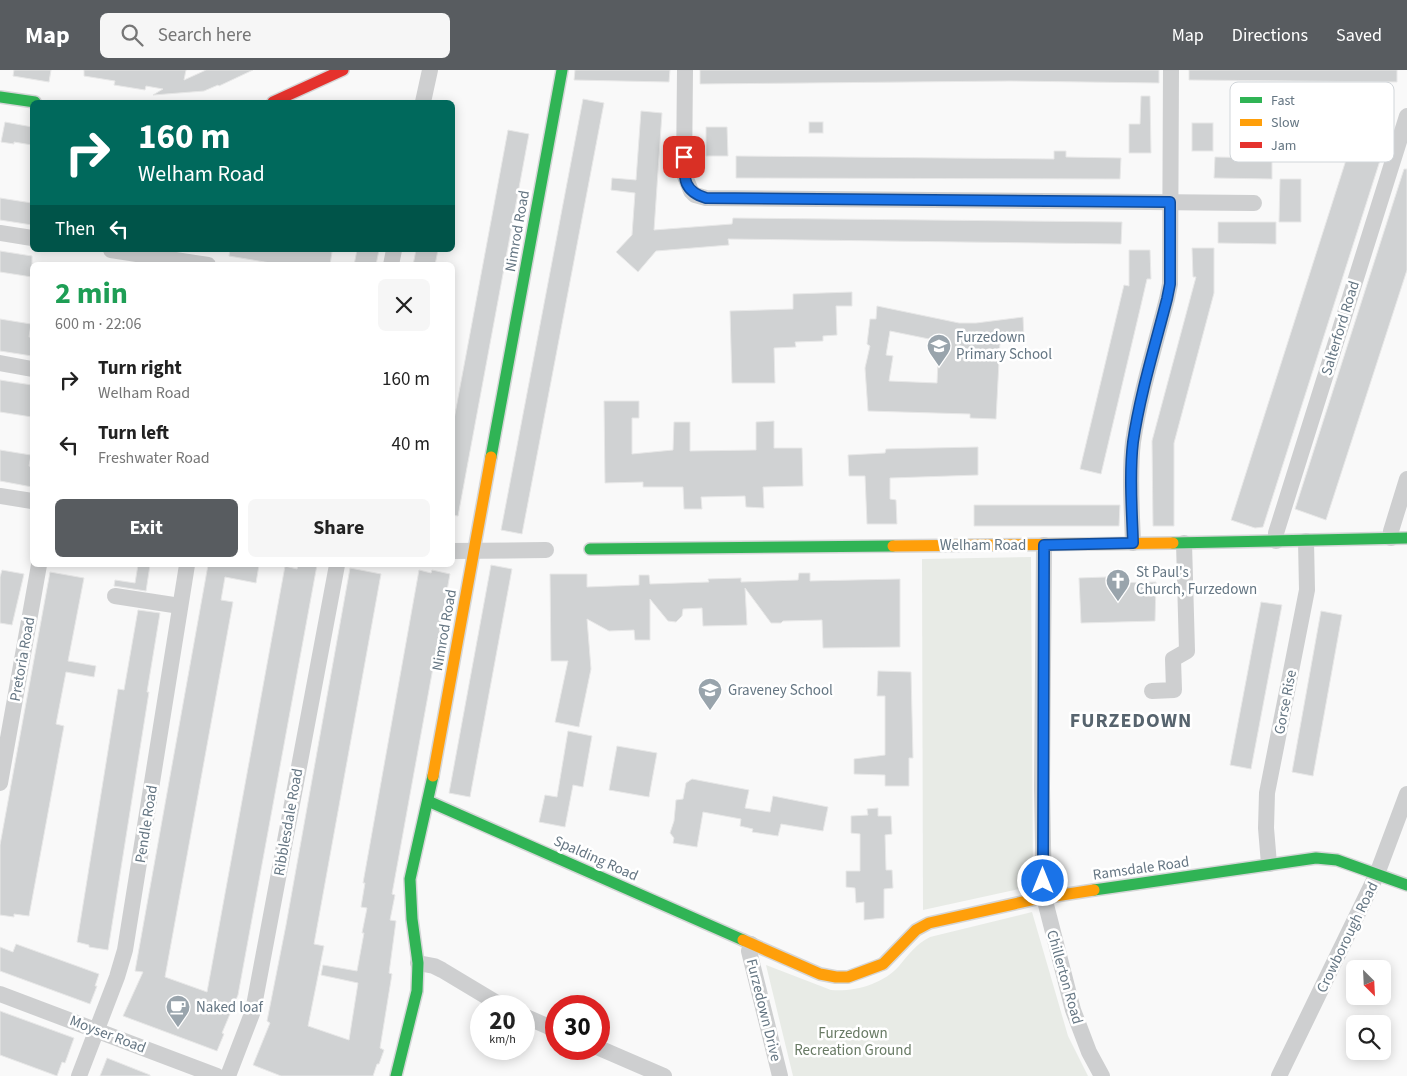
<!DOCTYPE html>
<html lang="en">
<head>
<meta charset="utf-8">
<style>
  body { margin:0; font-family:"Source Sans 3",sans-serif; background:#f6f6f6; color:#222; height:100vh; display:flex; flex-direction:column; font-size:19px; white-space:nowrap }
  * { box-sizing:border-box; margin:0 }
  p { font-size:16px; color:#767676 }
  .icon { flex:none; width:28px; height:28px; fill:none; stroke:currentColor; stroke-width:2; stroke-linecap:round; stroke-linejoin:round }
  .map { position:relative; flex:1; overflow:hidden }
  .details { position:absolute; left:30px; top:192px; width:425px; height:305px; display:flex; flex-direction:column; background:#fff; border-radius:8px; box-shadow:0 2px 12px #0003 }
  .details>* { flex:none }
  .top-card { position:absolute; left:30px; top:30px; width:425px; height:152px; border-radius:8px; box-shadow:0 2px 12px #0003; background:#00695c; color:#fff; overflow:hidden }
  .needle { width:32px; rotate:156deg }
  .buttons { position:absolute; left:1346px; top:890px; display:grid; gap:10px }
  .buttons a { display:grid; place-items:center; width:45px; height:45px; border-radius:8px; background:#fff; box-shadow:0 2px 12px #0003; font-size:25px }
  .speed { position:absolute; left:470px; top:925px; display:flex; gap:10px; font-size:25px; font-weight:700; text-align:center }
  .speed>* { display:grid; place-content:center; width:65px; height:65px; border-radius:50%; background:#fff; box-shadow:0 2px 12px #0003; line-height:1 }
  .speed small { font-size:12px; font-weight:400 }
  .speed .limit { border:8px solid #d22; background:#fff; color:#111 }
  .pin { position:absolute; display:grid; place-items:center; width:42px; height:42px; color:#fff; margin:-21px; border-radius:10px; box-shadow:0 2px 8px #0006 }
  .me { position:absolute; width:55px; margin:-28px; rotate:0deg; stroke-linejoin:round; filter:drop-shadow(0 0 4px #0008) }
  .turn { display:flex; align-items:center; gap:18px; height:105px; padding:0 25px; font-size:22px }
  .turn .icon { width:65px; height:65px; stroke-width:2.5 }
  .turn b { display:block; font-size:35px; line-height:42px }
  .then { display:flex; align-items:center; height:48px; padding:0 25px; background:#0003; gap:10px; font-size:19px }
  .round { display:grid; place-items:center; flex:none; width:52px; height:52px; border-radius:8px; background:#f6f6f6 }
  .overview { display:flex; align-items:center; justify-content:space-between; height:85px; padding:0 25px }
  h1 { font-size:30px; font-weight:700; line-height:38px; color:#1e9e55 }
  .primary-button { display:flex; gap:10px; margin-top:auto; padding:10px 25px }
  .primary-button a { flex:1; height:58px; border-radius:8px; background:#585c60; color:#fff; font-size:20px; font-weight:700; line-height:58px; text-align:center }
  .primary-button a+a { background:#f6f6f6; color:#222 }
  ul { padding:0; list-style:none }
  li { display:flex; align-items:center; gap:15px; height:65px; padding:0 25px }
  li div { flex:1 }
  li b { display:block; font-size:19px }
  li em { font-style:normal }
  header { display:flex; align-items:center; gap:30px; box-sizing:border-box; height:70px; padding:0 25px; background:#585c60; color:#fff }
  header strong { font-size:24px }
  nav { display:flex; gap:28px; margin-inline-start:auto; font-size:18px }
  .search { width:350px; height:45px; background:#f6f6f6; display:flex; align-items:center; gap:12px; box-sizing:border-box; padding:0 18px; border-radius:8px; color:#767676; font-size:19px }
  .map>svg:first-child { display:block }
  .green { fill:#e8ebe6 }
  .building { fill:#d0d2d3; stroke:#e8e8e8; fill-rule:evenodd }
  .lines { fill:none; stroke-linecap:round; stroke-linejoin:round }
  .fast-casing { stroke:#d5d6d7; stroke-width:14 }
  .slow-casing { stroke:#d5d6d7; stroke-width:14 }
  .jam-casing { stroke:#d5d6d7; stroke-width:14 }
  .street { stroke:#cecfd0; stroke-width:16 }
  .fast { stroke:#30b455; stroke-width:11 }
  .slow { stroke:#ff9f0a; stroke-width:11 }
  .jam { stroke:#e5322d; stroke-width:11 }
  .route-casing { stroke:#114b97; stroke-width:12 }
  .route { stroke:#1a73e8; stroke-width:9 }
  .labels { text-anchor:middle; stroke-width:5; stroke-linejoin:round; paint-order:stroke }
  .street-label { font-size:15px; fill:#657683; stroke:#fff }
  .poi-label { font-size:15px; fill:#657683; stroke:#fff; text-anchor:start }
  .park-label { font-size:15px; fill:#687a64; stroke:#fff }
  .district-label { font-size:20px; font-weight:bold; letter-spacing:1px; fill:#57646e; stroke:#fff }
  .key { fill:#fff; stroke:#d1d6da; stroke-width:1 }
  .key-label { font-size:14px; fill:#657683 }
</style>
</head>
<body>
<header>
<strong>Map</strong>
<div class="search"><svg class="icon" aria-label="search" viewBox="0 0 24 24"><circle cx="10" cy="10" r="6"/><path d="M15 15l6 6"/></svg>Search here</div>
<nav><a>Map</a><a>Directions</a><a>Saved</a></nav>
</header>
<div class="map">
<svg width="1407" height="1006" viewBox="0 0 1407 1006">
  <rect width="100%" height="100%" fill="#f9f9f9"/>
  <g class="green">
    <path d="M1031,487L1033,816L923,840L922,489Z"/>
    <path d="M1032,842L1068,966L1088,1006H793L766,895L831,920C855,922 883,914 899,896C910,883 915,875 930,867Z"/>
  </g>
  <g class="building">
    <path d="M14,0H51L49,12L13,6Z"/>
    <path d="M84,0H186L184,10L206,0H253L219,16L218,15L204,21L153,25L163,19L146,16L145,20L114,15L115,11L84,6Z"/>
    <path d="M575,0H670L669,12L574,10Z"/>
    <path d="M700,0H1159V13L1010,11L700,14Z"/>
    <path d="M1189,0H1397V12L1189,10Z"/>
    <path d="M1141,26H1150L1151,83H1129V54H1140Z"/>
    <path d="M583,29L604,33L522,464L501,460Z"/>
    <path d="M641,41L662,43L654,160L732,154L733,148L1122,152L1121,174L728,169L729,175L656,181L638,202L616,182L632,165L635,123L611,120L612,108L636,110Z"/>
    <path d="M5,52L32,57V75L14,72V74L1,72Z"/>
    <rect x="809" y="52" width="14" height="11"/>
    <rect x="1192" y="53" width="21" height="28"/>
    <path d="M706,57H727L728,86H706Z"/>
    <path d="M508,60L529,64L458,446L452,445V360Z"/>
    <path d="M1353,68L1384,78L1263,457L1255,458L1231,450Z"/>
    <path d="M1054,81H1066V87L1121,88L1120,109L736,108V86L1054,89Z"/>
    <path d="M1215,87L1272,88V109L1214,108Z"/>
    <path d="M1404,99H1407V200L1326,450L1295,439Z"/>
    <path d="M1280,109H1301V152H1279Z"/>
    <path d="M0,128L32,133V155L0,150Z"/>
    <path d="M1218,152H1276V174L1218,173Z"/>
    <path d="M1192,178H1214V223L1174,373V456H1153L1152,371L1196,207H1193Z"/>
    <path d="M230,180H323L332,182L330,195H282L229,186Z"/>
    <path d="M357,180H379L376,195H354Z"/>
    <path d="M416,180H438L435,195H413Z"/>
    <path d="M1129,180H1150L1151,209H1147L1141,235L1101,404L1080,399L1124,215L1129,216Z"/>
    <path d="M0,181L32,186V207L0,202Z"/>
    <path d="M852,222V236H836L837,265L823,266V271L795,272L796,277L774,278L775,313H732L730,241L793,239V224Z"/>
    <path d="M877,236L959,253H976L1023,247L1024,269L1000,272L996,349L970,348V344L868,341L865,298L870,276L867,274L870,249H876ZM890,261L939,271L937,313L889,311L893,286L886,285Z"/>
    <path d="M0,249L31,254L29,267H32V286L0,281Z"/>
    <path d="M0,310L32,315V347L0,342Z"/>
    <path d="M604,331H639V348H632V384L673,380L674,352H690V381L756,380V352L774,351V378H802L803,416L763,417L764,438L746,437L745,426L701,427L702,439H684L683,417H643V412L605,413Z"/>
    <path d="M978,377V405L890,408V429L896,430L897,454H867L865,406H849L848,385L885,383L886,379Z"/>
    <path d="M0,380L31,385L29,396L32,397V417L0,411Z"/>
    <path d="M974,435H1120L1119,456H974Z"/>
    <path d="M138,495H150L146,521L114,516L115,510L135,513Z"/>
    <path d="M208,495H259L256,513L225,507L221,530L233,532L165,907L207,922L285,496L297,499L298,495H317L238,925L222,963L224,964L217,981L123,946L143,902L135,901Z"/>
    <path d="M491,495L512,499L470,727L449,723Z"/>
    <path d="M350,498L381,504L314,874L324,876L308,956L349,970L358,913L321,905L323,895L357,901L364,863H362L367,838L361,837L365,813H363L419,500L431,503L432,500L450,504L392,824L395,825L390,850L396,851L389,903L392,904L380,978L384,980L379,994H377L373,1006H281L253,995L270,953L267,951L286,855Z"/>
    <path d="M2,500L24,504L12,555L0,553V507Z"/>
    <path d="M50,502L84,508L68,591L96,596L94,607L66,602L56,654L64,656L29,846L14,844V847L0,845V775Z"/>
    <path d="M799,503H810V511L900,509V577L823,578L822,550L783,551L781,553H771L745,518L747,555L703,556L702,538L683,539L682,546L676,552L668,551L650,529V570H635L634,560L609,561L587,549L591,599L579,657L555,652L568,591H551L550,504H587V517L639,515V505H649L650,514L709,512L708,509L741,508V512L798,510Z"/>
    <path d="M1106,507L1107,513L1156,512L1155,551L1081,553L1079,508Z"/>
    <path d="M1261,532L1282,535L1251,699L1230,695Z"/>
    <path d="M138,540L160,543L147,622H149L108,880L89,877V875L77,872L118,619L124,620Z"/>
    <path d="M1321,541L1342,545L1313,706L1292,702Z"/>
    <path d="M878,601L911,602L913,688H909V716H885V705L854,704V689L885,685V626H877Z"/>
    <path d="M568,661L592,666L583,717L573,715L565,757L539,752L545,725L557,727Z"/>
    <path d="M617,676L657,683L649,727L609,720Z"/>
    <path d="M692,709L749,720L745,738L770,742L773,726L828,737L823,761L781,754L778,766L752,762L753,759L740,756L741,749L703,742L697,777L673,773L674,768L670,763L674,751L676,730L683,729L686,713Z"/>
    <path d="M878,738V746H891L892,764L885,765L886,800H892L893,818L884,819V848L864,850V832L856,833L855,818L846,817V801H860V764L851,763V746L868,745L867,739Z"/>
    <path d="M16,874L99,904L95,916H97L90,934L0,901V877L13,882Z"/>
    <path d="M0,941L74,968L65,993L62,992L57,1006L0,985Z"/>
    <path d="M107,988L150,1005V1006H100Z"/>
  </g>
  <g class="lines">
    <defs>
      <g id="fast">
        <path d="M0,27L35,32"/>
        <path d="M491,387L562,0"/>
        <path d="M1173,473L1407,468"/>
        <path d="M590,479L893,476"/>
        <path d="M428,731L743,870"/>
        <path d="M1094,820L1316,788L1337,790L1407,815"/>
        <path d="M396,1006L417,921L418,893L412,849L410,809L433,706"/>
      </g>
      <g id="slow">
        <path d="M893,476L1173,473"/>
        <path d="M433,706L491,387"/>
        <path d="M743,870L820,904L836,907H848L883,894L916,860L929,853L1036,829L1094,820"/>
      </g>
      <path id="jam" d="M273,32L343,0"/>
    </defs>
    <use href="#fast" class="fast-casing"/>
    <use href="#slow" class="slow-casing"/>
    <use href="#jam" class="jam-casing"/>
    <g class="street">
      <path d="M685,0L684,104L691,121L695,125L706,128L1254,133"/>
      <path d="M423,32L430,0"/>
      <path d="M0,163L32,168"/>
      <path d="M111,180L208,195"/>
      <path d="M391,195L394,180"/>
      <path d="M0,293L32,299"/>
      <path d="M0,426L32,431"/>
      <path d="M1391,468V461L1407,409"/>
      <path d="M1276,471V463L1407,46"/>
      <path d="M1133,473C1132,440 1129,405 1133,372C1140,324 1155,276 1167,229L1170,214L1171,0"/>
      <path d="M1044,475L1042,718L1044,827L1073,940L1089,982L1102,1006"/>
      <path d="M452,481L546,480"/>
      <path d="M115,526L180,536"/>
      <path d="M1152,621L1174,620L1173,589L1187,581L1184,473"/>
      <path d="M0,713L39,495"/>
      <path d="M1269,794L1266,758L1267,723L1307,520L1306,471"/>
      <path d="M751,874L749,881L780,1006"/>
      <path d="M418,893L434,896L442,900L502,936"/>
      <path d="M0,924L217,1006"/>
      <path d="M524,946L556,960"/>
      <path d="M599,978L664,1006"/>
      <path d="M79,1006L117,907L125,880L187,495"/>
      <path d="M228,1006L253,941L337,495"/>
      <path d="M1279,1006L1377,804L1407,724"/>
    </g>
    <use href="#fast" class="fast"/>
    <use href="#slow" class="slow"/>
    <use href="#jam" class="jam"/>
  </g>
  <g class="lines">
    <defs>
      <path id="route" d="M684,87C684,108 683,121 706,128L1170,132V214L1167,229C1155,276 1140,324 1133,372C1129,405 1132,440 1133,473L1044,475L1043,811"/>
    </defs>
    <use href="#route" class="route-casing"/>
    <use href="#route" class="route"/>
  </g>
  <defs>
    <symbol id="school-pin" viewBox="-11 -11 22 30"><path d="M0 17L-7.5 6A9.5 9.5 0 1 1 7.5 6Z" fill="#99a4ac" stroke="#fff"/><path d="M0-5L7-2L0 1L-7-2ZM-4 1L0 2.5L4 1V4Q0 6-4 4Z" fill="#fff"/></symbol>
    <symbol id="church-pin" viewBox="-11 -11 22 30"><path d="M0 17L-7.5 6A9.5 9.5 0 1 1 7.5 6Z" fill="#99a4ac" stroke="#fff"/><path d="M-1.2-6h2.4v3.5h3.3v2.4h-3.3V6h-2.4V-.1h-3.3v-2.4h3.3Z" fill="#fff"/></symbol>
    <symbol id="cafe-pin" viewBox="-11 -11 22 30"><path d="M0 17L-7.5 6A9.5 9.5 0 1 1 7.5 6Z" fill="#99a4ac" stroke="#fff"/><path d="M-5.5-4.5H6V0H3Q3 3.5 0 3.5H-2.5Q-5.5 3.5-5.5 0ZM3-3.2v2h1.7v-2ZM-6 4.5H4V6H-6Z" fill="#fff"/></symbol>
  </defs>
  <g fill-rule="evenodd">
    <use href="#school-pin" x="925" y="262" width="28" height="38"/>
    <use href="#church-pin" x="1104" y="497" width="28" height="38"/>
    <use href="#school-pin" x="696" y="606" width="28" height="38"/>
    <use href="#cafe-pin" x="164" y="923" width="28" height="38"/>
  </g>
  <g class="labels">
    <g class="street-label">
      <text transform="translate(517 161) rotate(-80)" y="5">Nimrod Road</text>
      <text transform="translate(1340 258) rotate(-73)" y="5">Salterford Road</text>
      <text x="983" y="480">Welham Road</text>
      <text transform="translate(444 560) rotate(-80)" y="5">Nimrod Road</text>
      <text transform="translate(22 589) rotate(-80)" y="5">Pretoria Road</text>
      <text transform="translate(1285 632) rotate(-79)" y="5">Gorse Rise</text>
      <text transform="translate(288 752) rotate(-80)" y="5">Ribblesdale Road</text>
      <text transform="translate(146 754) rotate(-81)" y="5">Pendle Road</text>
      <text transform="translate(596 788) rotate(24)" y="5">Spalding Road</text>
      <text transform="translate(1141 798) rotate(-8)" y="5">Ramsdale Road</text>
      <text transform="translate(1347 867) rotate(-64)" y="5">Crowborough Road</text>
      <text transform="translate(1065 907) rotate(74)" y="5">Chillerton Road</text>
      <text transform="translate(764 940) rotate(76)" y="5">Furzedown Drive</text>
      <text transform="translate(108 964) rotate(21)" y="5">Moyser Road</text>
    </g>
    <g class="poi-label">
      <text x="956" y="272">Furzedown<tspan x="956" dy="17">Primary School</tspan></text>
      <text x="1136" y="507">St Paul's<tspan x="1136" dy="17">Church, Furzedown</tspan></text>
      <text x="728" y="625">Graveney School</text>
      <text x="196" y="942">Naked loaf</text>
    </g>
    <g class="park-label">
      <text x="853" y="968">Furzedown<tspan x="853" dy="17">Recreation Ground</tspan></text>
    </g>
    <g class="district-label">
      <text x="1131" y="657">FURZEDOWN</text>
    </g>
  </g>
  <rect x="1230" y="12" width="164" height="80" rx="8" class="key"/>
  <rect x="1240" y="27" width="22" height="6" fill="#30b455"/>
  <rect x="1240" y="49" width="22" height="7" fill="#ff9f0a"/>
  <rect x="1240" y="72" width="22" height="6" fill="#e5322d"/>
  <g class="key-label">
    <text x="1271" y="35">Fast</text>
    <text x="1271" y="57">Slow</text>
    <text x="1271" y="80">Jam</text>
  </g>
</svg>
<div class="buttons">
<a><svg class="needle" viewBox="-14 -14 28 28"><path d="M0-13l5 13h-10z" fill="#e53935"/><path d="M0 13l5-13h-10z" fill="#767676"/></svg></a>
<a><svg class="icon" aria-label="search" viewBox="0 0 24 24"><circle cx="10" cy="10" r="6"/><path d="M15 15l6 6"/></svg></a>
</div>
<div class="speed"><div>20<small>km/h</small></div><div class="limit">30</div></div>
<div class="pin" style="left:684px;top:87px;background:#d93025"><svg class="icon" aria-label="arrive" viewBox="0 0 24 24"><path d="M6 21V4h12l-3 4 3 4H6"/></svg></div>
<svg class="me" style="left:1043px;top:811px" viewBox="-20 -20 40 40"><circle r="17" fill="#1a73e8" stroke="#fff" stroke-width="3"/><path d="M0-11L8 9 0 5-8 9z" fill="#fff"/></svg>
<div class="top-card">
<div class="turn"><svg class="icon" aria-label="right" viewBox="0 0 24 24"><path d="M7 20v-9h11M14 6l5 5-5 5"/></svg><div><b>160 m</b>Welham Road</div></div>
<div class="then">Then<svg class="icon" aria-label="left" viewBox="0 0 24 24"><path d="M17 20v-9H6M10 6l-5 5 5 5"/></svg></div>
</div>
<section class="details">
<div class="overview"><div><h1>2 min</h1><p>600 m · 22:06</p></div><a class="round"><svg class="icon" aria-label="close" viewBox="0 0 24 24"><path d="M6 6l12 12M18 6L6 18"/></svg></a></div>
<ul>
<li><svg class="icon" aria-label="right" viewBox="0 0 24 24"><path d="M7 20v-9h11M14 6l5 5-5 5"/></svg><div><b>Turn right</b><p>Welham Road</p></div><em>160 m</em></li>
<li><svg class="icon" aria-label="left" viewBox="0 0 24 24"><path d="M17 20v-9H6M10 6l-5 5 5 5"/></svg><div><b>Turn left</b><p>Freshwater Road</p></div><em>40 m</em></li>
</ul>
<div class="primary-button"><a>Exit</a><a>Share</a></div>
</section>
</div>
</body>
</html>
